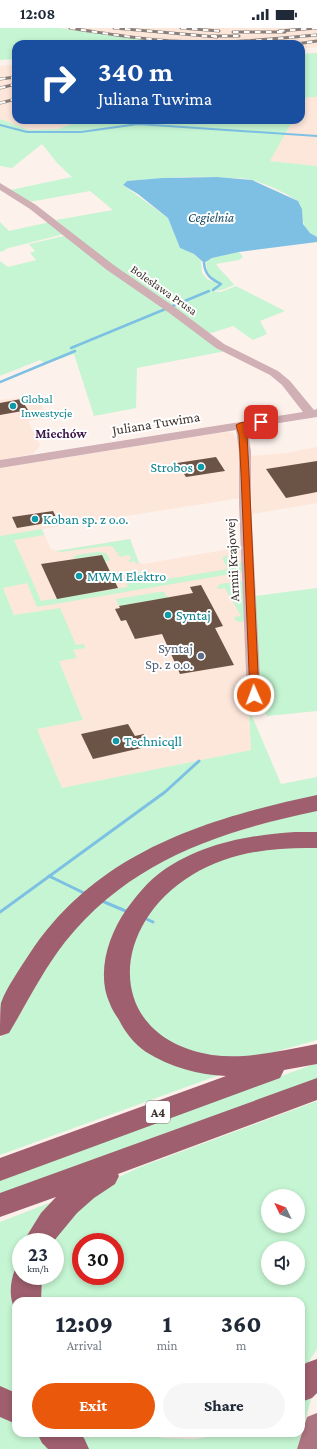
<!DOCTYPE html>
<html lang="en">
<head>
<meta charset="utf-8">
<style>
  body { margin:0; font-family:"Crimson Pro",serif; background:#f6f6f7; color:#1f2937; height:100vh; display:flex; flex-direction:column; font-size:15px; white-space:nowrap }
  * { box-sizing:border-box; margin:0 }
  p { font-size:13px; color:#747a83 }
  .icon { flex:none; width:22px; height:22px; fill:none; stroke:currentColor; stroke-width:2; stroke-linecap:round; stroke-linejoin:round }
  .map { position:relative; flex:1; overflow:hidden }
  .details { position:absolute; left:12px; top:1269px; width:293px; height:140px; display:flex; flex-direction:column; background:#fff; border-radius:12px; box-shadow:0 2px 6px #0003 }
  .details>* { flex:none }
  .top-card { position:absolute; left:12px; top:12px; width:293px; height:84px; border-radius:12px; box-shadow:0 2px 6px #0003; background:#1a4fa0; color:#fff; overflow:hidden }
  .needle { width:26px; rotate:313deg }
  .buttons { position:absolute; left:261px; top:1161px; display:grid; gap:8px }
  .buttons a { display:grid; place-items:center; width:44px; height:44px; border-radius:50%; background:#fff; box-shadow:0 2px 6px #0003; font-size:20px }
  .speed { position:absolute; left:12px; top:1205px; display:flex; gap:8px; font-size:20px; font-weight:700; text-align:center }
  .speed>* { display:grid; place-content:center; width:52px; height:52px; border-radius:50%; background:#fff; box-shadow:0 2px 6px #0003; line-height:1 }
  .speed small { font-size:10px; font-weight:400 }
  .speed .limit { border:6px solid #d22; background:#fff; color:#111 }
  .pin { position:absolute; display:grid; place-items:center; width:34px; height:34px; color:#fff; margin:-17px; border-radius:8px; box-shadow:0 2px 6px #0006 }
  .me { position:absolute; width:44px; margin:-22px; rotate:358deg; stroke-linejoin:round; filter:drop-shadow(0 0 3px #0008) }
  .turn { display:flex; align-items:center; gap:14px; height:84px; padding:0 20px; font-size:18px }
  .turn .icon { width:52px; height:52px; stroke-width:2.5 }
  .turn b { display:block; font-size:28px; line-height:34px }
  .eta { display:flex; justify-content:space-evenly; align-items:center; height:68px; text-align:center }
  .eta b { font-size:24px; font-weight:800; line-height:28px }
  .primary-button { display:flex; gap:8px; margin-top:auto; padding:8px 20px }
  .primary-button a { flex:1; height:46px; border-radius:24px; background:#ea580c; color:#fff; font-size:16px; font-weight:800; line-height:46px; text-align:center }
  .primary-button a+a { background:#f6f6f7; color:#1f2937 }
  .status { display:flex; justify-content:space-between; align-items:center; height:28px; padding:0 20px; background:#fff; direction:ltr }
  .status svg { height:11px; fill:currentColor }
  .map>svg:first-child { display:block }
  .built { fill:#fde6da }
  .green { fill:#c5f5d2; fill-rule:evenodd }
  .water { fill:#7dc0e4 }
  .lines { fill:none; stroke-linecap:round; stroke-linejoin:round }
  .stream-far2 { stroke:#7dc0e4; stroke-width:2 }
  .stream-far1 { stroke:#7dc0e4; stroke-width:2.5 }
  .stream { stroke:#7dc0e4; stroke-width:3 }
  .building { fill:#6b5345 }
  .minor { fill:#d0afb5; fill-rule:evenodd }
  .major { fill:#ad7581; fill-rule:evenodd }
  .highway { fill:#9f5f6e; fill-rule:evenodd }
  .rail-casing { stroke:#8b7f79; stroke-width:3 }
  .rail { stroke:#fff; stroke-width:2; stroke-dasharray:5.5; stroke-linecap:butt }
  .route { fill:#ea580c; stroke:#983908 }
  .culture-dot { fill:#0f9aa8; stroke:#fff; stroke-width:1.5 }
  .service-dot { fill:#5c6f8a; stroke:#fff; stroke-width:1.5 }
  .labels { text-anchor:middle; stroke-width:4; stroke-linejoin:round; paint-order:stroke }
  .far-street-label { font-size:12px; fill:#3c312b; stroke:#fff }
  .far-culture-label { font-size:12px; fill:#0d838f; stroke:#fff; text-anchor:start }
  .far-water-label { font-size:13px; font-style:italic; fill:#154a64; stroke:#fff }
  .far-neighbourhood-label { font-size:13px; font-weight:bold; fill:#3d164b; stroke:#fff }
  .shield { fill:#fff; stroke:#766f6b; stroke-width:1 }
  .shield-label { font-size:13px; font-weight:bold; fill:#3c312b }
  .street-label { font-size:14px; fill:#3c312b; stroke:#fff }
  .culture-label { font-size:14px; fill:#0d838f; stroke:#fff; text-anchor:start }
  .service-label { font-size:14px; fill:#4e5e75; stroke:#fff; text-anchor:end }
</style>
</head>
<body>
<div class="status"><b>12:08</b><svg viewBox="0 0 49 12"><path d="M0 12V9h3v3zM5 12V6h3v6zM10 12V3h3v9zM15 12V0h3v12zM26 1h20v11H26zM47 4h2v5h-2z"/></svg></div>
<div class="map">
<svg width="317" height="1421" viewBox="0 0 317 1421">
  <rect width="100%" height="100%" fill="#fdf1eb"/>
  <g class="built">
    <path d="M59,0H317V19L301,21V16H157L152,13Z"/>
    <path d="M16,36V92H82L58,101L29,102L0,91V38Z"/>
    <path d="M307,69H317V138L270,133L293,92H301V78Z"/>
    <path d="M36,368L45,384L59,381L62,388L28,393L40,417L33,426L0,432V372Z"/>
    <path d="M226,404L233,405L239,414L241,470L42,501L51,521L56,523L130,511L139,535L143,536L242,519V553L251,722L62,760L37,701L83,692L39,583L14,587L3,560L27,554L7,507L0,508V440Z"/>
    <path d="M317,419V475L252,486L250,428L286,425Z"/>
  </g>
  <g class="green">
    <path d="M0,0H59L152,13L157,16H16V31L0,32Z"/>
    <path d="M317,25V69H307L301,78V26Z"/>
    <path d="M0,91L29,102L58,101L82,92H293L270,133L317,138V209C294,198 309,181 296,172C288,166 262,154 252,152C245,150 237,150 231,150C196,147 161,150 127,153L123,157L168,190L180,220L194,226L201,233L202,245L208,252L223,256L212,251L207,245L206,234L212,230L239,224L243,229L239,232L216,236C221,244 229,249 234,257L222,262L212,263L221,264L236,258L285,283L260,293L267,306L253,312L233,298L208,306L226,323L137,340L136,380L94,388L74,326L45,336L40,332L0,348V233L8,239L36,232L30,225L35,223L29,216L68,207L104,231L56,192L113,182L90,163L29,174L10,162L72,149L58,136L42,116L12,140L0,138Z"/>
    <path d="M0,194L9,203L50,194L64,206L5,221L6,222L0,224Z"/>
    <path d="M42,501L44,507L14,512L41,573L128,559L125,553H128V548L141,544L149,554L228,541L222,530L227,527L228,534H242L243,544L37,579L27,555L3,560L14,587L60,580L76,617L84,616L85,620L73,622L77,630L59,633L83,692L37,701L62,760L251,722L249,681L281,756L317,749V771L180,808L36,924L0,985V508Z"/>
    <path d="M130,511L139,535L143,536L135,535L136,534L133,533L131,534L128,533L132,530L128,527L121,529L117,526L124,523L117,525L113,519L107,518L61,524L56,523Z"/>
    <path d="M97,524L106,525L110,532L105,534L102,527L72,531L76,527Z"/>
    <path d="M242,553L244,555V593L241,594L236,593L234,589L241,588L225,560L218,561L217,559L220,556Z"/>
    <path d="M317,560V683L267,688L261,677L255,568Z"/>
    <path d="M159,564H164L168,570L119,578L116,571Z"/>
    <path d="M317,780V807L255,810L140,869L113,976L222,1046L0,1127V1011L41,939L89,879L179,820Z"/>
    <path d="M317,817V1012L260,1028L233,1032L181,1022L150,1001L131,975L128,924L153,875L199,840L254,821Z"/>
    <path d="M317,1035V1053L0,1171V1151Z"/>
    <path d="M317,1073V1321L301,1346V1273H35L36,1248H55V1214H47L102,1157L140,1139ZM268,1168H298V1198H268ZM81,1214H115V1248H81ZM268,1220H298V1250H268Z"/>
    <path d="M62,1170L29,1214H21V1239L16,1273V1373L0,1365V1194Z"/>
    <path d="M314,1361L297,1421H87L68,1405H141L163,1410L195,1411L232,1405H301V1371Z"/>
    <path d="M0,1384L16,1393V1405H36L58,1421H0Z"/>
  </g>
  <path class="water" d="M217,149L252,152L298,173L302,181L303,196L310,205L317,209V214L239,224L212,230L204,235L194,226L180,220L168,190L138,166L123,157L127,153L162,150Z"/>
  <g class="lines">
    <path class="stream-far2" d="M0,97L27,104H81L138,96L317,108"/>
    <g class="stream-far1">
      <path d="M204,235C205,247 211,251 221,256L213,262"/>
      <path d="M71,320L209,263"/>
      <path d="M0,354L75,323"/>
    </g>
    <g class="stream">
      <path d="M49,848L86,866"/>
      <path d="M102,873L128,884"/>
      <path d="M0,884L165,764L199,733"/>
      <path d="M144,890L153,894"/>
    </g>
  </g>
  <g class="building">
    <path d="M21,371L28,382L0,387V375Z"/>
    <path d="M216,429L225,443L186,449L177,435Z"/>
    <path d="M317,433V464L286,470L266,441Z"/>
    <path d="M53,483L58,493L17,500L12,489Z"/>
    <path d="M102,527L118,560L57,571L41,536Z"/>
    <path d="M201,557L223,598L215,600L234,637L180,646L162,606L135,611L126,592L121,593L115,581L120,580L119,578L193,565L190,559Z"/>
    <path d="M128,696L135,708L144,706L150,718L93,731L81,706Z"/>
  </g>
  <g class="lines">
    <path class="minor" d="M0,155L36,177L115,238L176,280L224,316L278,343L290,353L314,382L317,381V389L247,400L251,423V476L261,667L259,670L254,671L249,670L247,667L239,476V423L236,402L0,440V432L303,384L282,357L270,347L216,320L168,284L107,242L30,181L0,162Z"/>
    <path class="major" d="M317,1385V1421H297L307,1389Z"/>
    <g class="highway">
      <path d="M317,767V783C218,804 130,833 65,914C43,942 27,975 9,1005L0,1008C0,999 0,982 1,975C6,960 21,939 30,925C97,824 205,791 317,767Z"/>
      <path d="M295,804H317V820C273,819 230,824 192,847C109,897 103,1009 212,1027C247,1032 283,1022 317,1016V1036L284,1042L280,1050L0,1153V1130L226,1048C199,1047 170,1039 146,1024C134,1016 125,1004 119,992C116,987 112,982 110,976C96,946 108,908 126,882C135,870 144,858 156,848C195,817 246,807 295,804Z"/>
      <path d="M317,1050V1072L118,1146L119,1148L115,1156L94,1170L77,1185L53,1214H23L41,1185L56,1169L0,1189V1165Z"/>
      <path d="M21,1237V1248H42L41,1273H16V1282C8,1271 10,1252 16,1239Z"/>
      <path d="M317,1331V1365L312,1370L301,1374V1340L306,1335Z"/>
      <path d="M0,1358L16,1365V1396L0,1389Z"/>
      <path d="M37,1405H78L84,1410L89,1421H48L42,1415Z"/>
    </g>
    <defs>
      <g id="rail">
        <path d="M70,0C114,7 159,14 204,14C242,15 279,10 317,7"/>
        <path d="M114,0L217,9"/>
        <path d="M181,0L219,3"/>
        <path d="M279,3L317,0"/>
        <path d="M233,4H285"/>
        <path d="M211,8H239"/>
        <path d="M296,16L317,13"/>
        <path d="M0,51L16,49"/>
        <path d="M0,60L16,56"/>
        <path d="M0,75L16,71"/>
      </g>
    </defs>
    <use href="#rail" class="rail-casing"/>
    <use href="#rail" class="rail"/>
  </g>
  <path class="route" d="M261,391L265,394L264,395L244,398L247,407L249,445L259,667L254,670L250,667L241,445L239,407L236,397L240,395Z"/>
  <g class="culture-dot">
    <circle cx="13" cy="378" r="4"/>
    <circle cx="201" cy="439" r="4"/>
    <circle cx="35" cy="491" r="4"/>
    <circle cx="79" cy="548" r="4"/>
    <circle cx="168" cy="587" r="4"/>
    <circle cx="116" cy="713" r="4"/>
  </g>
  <circle class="service-dot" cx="201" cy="628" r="4"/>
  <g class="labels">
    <g class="far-street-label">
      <text transform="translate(164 262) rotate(35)" y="4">Bolesława Prusa</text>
    </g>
    <g class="far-culture-label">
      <text x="21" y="375">Global<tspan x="21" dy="14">Inwestycje</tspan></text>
    </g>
    <g class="far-water-label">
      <text x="211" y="194">Cegielnia</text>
    </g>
    <g class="far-neighbourhood-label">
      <text x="61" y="410">Miechów</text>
    </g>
    <rect class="shield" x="146" y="1073" width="24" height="22" rx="3"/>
    <g class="shield-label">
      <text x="158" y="1089">A4</text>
    </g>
    <g class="street-label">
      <text transform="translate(156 395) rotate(-9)" y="5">Juliana Tuwima</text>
      <text transform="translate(232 532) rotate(-93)" y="5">Armii Krajowej</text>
    </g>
    <g class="culture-label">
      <text x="193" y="444" text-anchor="end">Strobos</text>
      <text x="43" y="496">Koban sp. z o.o.</text>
      <text x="87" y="553">MWM Elektro</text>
      <text x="176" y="592">Syntaj</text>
      <text x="124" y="718">Technicqll</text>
    </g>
    <g class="service-label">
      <text x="193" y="625">Syntaj<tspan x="193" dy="16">Sp. z o.o.</tspan></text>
    </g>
  </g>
</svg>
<div class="buttons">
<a><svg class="needle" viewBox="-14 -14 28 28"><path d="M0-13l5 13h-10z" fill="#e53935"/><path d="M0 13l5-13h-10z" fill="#747a83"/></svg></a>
<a><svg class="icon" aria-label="sound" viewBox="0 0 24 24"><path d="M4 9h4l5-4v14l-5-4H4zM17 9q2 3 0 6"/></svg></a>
</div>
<div class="speed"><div>23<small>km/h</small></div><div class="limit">30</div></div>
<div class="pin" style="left:261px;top:394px;background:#d93025"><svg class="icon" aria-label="arrive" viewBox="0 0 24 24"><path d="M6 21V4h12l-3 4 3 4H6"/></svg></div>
<svg class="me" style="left:254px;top:667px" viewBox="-20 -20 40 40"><circle r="17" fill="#ea580c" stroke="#fff" stroke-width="3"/><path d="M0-11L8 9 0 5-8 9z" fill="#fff"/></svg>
<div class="top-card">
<div class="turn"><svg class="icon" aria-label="right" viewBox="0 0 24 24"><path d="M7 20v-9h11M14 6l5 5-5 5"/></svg><div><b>340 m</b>Juliana Tuwima</div></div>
</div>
<section class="details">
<div class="eta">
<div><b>12:09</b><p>Arrival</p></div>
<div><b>1</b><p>min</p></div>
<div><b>360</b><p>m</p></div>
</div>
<div class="primary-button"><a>Exit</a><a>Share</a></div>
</section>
</div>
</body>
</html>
